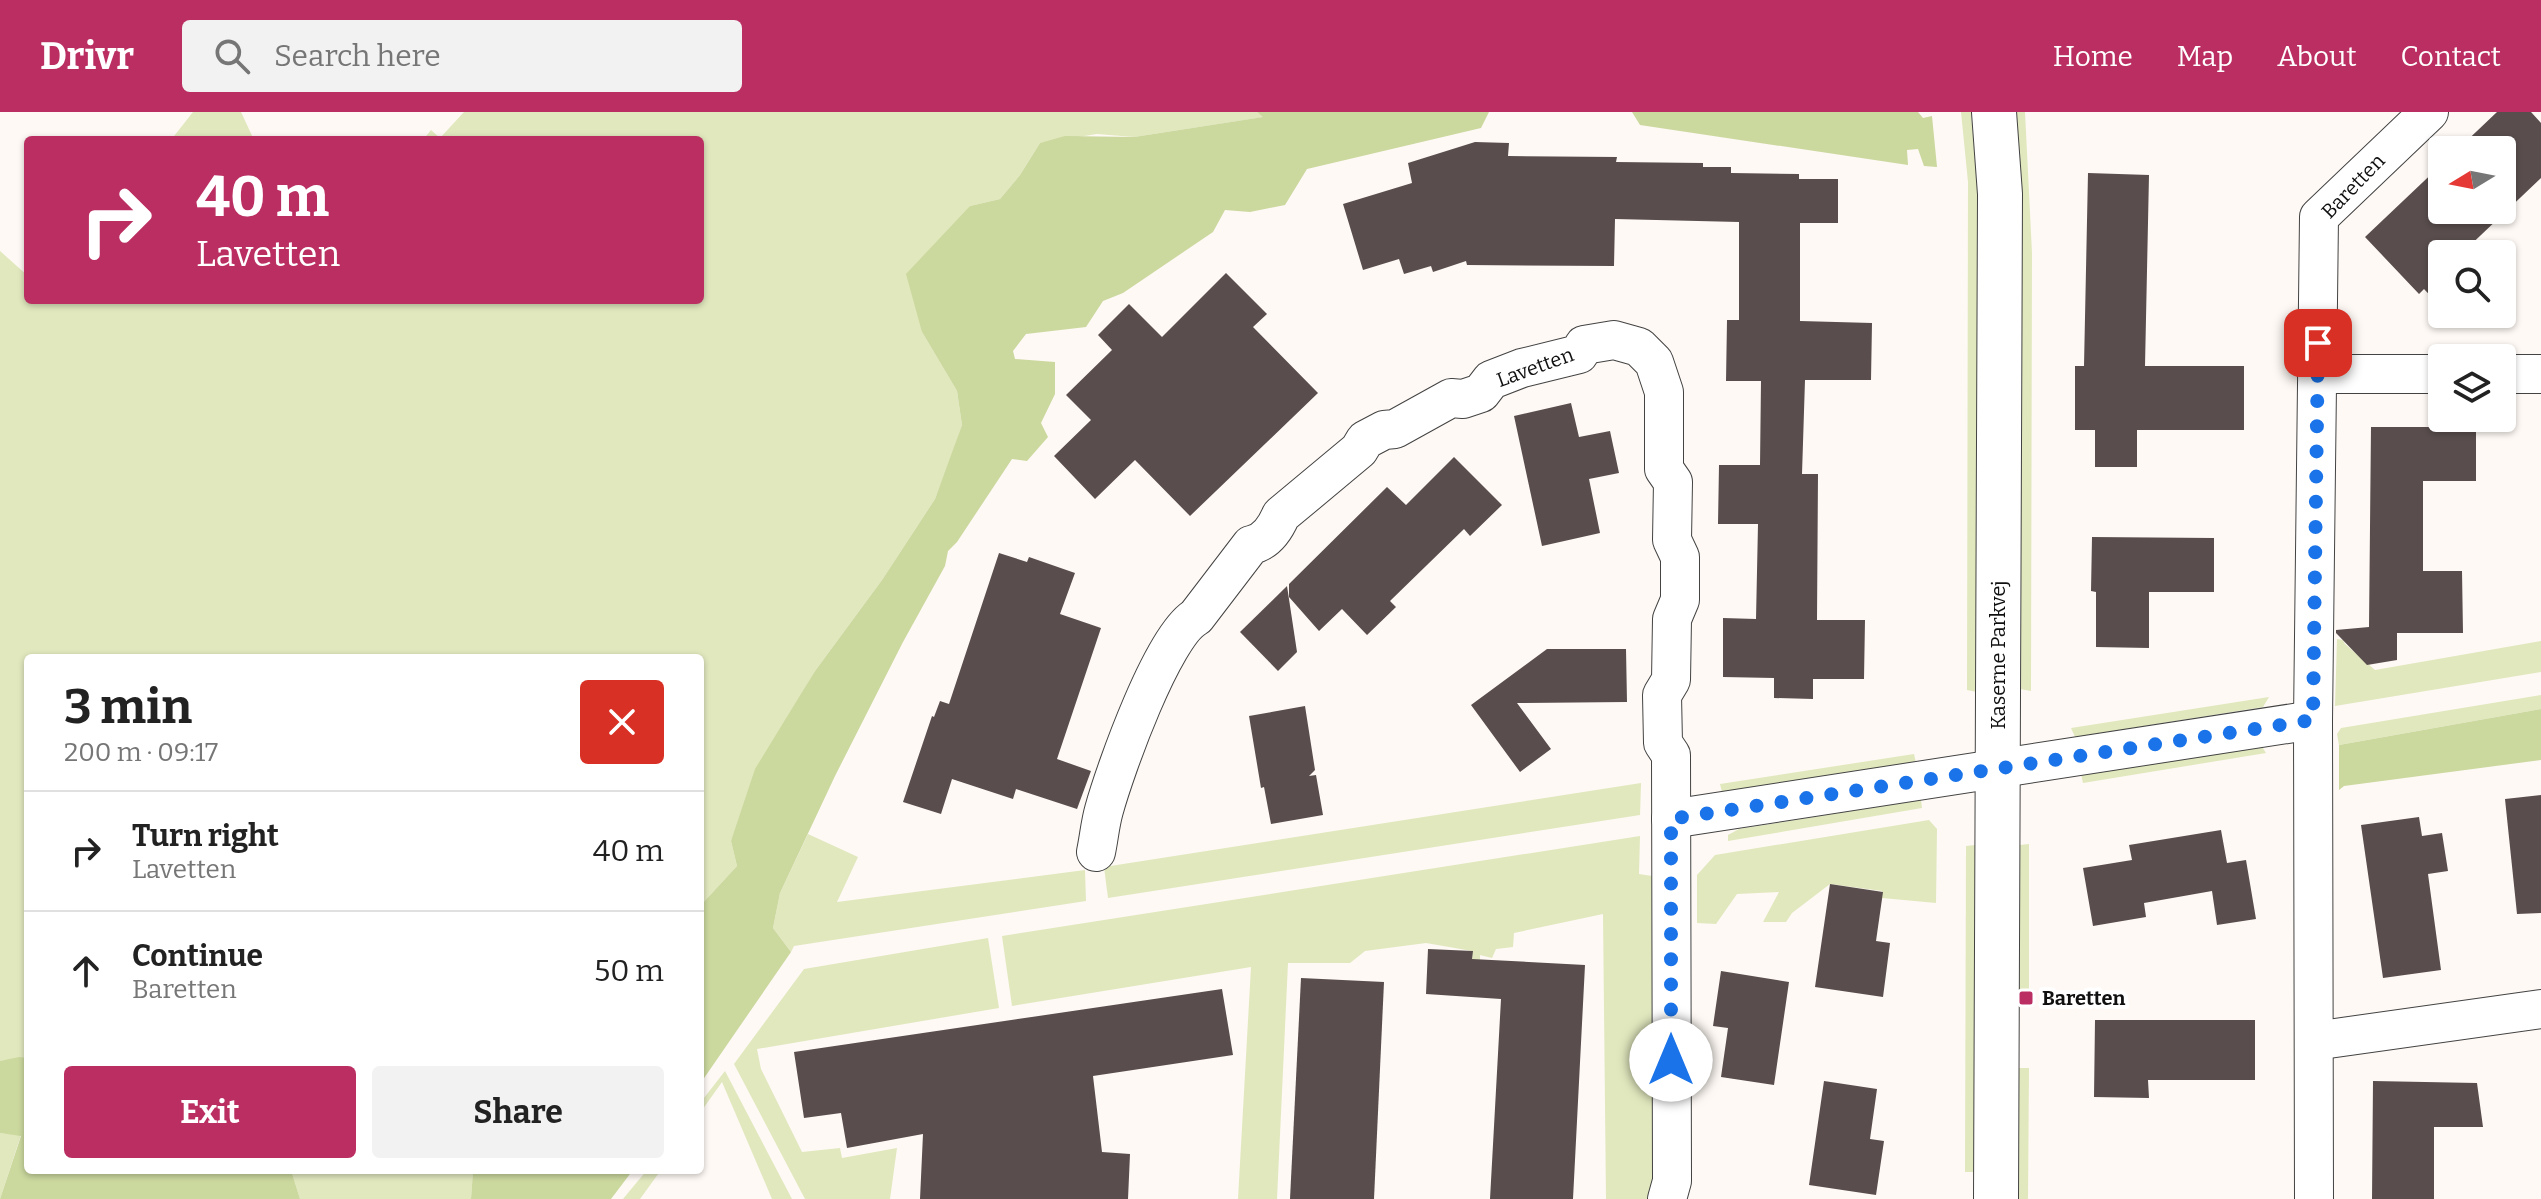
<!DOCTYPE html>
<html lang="en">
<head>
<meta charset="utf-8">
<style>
  body { margin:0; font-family:Bitter,serif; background:#f2f2f2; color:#222; height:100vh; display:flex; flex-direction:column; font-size:30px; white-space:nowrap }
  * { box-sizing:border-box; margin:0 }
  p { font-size:26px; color:#767676 }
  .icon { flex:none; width:44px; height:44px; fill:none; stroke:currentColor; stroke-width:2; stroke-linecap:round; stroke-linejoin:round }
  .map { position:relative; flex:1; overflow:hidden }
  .drawer { position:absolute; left:24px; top:542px; width:680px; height:520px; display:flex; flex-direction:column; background:#fff; border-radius:8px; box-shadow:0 2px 6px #0004 }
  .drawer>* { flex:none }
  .hud { position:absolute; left:24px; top:24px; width:680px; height:168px; border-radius:8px; box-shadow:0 2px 6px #0004; background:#ba2e61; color:#fff; overflow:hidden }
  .needle { width:52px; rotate:260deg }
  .fabs { position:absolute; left:2428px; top:24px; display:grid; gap:16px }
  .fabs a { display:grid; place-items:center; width:88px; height:88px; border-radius:8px; background:#fff; box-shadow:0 2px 6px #0004; font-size:40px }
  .pin { position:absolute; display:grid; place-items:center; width:68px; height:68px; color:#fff; margin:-34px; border-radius:16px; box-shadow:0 4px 12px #0006 }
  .me { position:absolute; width:88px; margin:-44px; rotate:0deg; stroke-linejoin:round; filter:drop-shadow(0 0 6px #0008) }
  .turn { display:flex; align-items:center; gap:28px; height:168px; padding:0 40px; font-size:36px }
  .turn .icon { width:104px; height:104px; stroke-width:2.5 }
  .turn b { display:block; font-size:56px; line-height:68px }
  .round { display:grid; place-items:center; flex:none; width:84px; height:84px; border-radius:8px; background:#f2f2f2 }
  .overview { display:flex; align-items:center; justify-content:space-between; height:136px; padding:0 40px }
  h1 { font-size:48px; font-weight:700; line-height:60px }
  .primary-button { display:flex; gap:16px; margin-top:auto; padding:16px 40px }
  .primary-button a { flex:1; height:92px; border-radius:8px; background:#ba2e61; color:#fff; font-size:32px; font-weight:700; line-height:92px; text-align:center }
  .primary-button a+a { background:#f2f2f2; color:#222 }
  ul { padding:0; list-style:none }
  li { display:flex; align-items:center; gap:24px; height:120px; padding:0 40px; border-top:2px solid #e0e0e0 }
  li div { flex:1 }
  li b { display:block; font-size:30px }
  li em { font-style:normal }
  header { display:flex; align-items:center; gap:48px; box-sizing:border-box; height:112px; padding:0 40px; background:#ba2e61; color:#fff }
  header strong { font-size:38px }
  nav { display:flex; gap:44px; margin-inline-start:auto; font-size:28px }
  .search { width:560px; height:72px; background:#f2f2f2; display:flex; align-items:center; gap:20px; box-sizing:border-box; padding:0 28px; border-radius:8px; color:#767676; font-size:30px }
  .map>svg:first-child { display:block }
  .green { fill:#e1e8be }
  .forest { fill:#cbd89e }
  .building { fill:#594e4d }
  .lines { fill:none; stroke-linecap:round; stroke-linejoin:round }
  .minor-casing { stroke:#434343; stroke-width:40 }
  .tertiary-casing { stroke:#434343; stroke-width:46 }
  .minor { stroke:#fff; stroke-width:38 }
  .tertiary { stroke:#fff; stroke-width:44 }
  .route { stroke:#1a73e8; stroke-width:14; stroke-dasharray:0 25.2 }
  .poi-dot { fill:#ba2e61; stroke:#fff; stroke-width:3 }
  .labels { text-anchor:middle; stroke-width:8; stroke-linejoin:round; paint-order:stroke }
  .street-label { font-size:20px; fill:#101010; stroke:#fff }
  .poi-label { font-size:20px; font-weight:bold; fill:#101010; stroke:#fff; text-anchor:start }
</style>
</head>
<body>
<header>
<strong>Drivr</strong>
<div class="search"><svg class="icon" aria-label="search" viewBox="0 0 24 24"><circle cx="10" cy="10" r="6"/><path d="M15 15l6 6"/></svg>Search here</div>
<nav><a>Home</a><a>Map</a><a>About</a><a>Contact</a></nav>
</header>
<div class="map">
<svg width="2541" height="1087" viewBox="0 0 2541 1087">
  <rect width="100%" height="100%" fill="#fef9f4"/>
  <g class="green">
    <path d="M193,0H241L254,28H171Z"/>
    <path d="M464,0H1257L1264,5L1134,25L1097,22L1040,31L1020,63L1000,87L970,94L922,220L957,279L962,313L951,345L935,387L882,468L815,559L788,605L731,729L737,754L700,794V546H28V946L0,949V139L28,164V188H700V28H423L431,18L440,26Z"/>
    <path d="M1961,0H1971L1977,70V580L1967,578L1968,70Z"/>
    <path d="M2015,0H2025L2032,141L2031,579L2020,577L2022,143Z"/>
    <path d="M2337,527L2343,528L2345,532L2375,558L2541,529V560L2335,594Z"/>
    <path d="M2541,583V597L2339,633L2337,622L2341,616Z"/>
    <path d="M2269,585L2263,595L2075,625L2071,616Z"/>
    <path d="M2261,633L2266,641L2083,671L2081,662Z"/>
    <path d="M1914,642L1916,651L1722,680L1720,672Z"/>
    <path d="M1641,671L1640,703L1108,786L1104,755Z"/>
    <path d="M1921,688L1922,696L1728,729V723L1739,717Z"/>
    <path d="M1929,708L1937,717L1936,791L1882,786V779L1830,772L1792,801L1786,810H1763L1779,780L1737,782L1716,812L1697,811V763L1715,743Z"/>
    <path d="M808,722L858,745L837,790L1085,758L1086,789L794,834L791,840L773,816L780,781Z"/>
    <path d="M1640,724L1639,762L1652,764L1653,1063L1648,1087H1606L1603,802L1514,821L1513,835L1496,837L1492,846L1480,843V883L1470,885L1472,839L1426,831L1365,839L1350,851H1288L1277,1087H1238L1251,855L1012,894L1002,824Z"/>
    <path d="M2029,732V879H2019L2020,733Z"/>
    <path d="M1975,733L1974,1060H1965L1966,734Z"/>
    <path d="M988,826L999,896L757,937L761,957L802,1040L840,1036L842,1046L897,1036L890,1087H805L734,952L804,857Z"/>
    <path d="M2019,956H2029L2028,1087H2018Z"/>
    <path d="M725,959L792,1087H772L722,970L700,1001V991Z"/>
    <path d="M0,1021L21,1023L0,1087Z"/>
    <path d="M291,1058H473L471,1087H300Z"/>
    <path d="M647,1058H661L640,1087H623Z"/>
  </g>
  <g class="forest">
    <path d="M1257,0H1489L1481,16L1307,57L1285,93L1250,100L1225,98L1213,120L1123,181L1103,189L1086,215L1026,222L1013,239L1015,247L1055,250V282L1041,311L1048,325L1027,349L1012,347L957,430L948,439L945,454L903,530L835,664L780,781L773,816L791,840L700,972V794L737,754L731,729L755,657L815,559L882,468L935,387L962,313L957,279L922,220L906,162L970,94L1000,87L1020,63L1040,31L1065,24L1134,25L1263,5Z"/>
    <path d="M1632,0H1918L1923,6L1932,4L1937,55L1924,54L1918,37L1907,38L1908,53L1640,13Z"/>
    <path d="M2541,597V648L2344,674L2339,678V633Z"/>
    <path d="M19,945L28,946V1058H291L300,1087H0L21,1024L0,1021V949Z"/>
    <path d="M473,1058H633L611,1087H471Z"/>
  </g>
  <g class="building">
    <path d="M2497,0H2531L2541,11V66L2461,142H2442V196L2424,177L2419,182L2365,125L2442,52V98H2502V38H2457Z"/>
    <path d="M1475,30L1509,31L1508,44L1617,45L1616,50L1703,51V55H1731V61L1799,62V67H1838V111H1800V209L1872,211L1871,268H1805L1802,362H1818L1817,508H1865L1864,567H1813V587L1774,586V566L1723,565V506L1756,507L1758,412H1718L1719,353H1760L1761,269H1726L1727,208H1739V110L1615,107L1614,154L1467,153L1466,149L1433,160L1431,154L1404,162L1399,147L1363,158L1343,92L1412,71L1408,51Z"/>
    <path d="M2088,61L2149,63L2145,254H2244V318H2137V355H2095V318H2075V254H2084Z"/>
    <path d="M1226,161L1267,202L1253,215L1318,281L1190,404L1135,348L1095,387L1054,344L1091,308L1066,283L1112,238L1098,223L1129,192L1162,225Z"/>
    <path d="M1571,291L1579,325L1610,319L1619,361L1589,367L1600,421L1542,434L1514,304Z"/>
    <path d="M2371,315H2476V369H2423V459H2462L2463,521H2397V548L2367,553L2336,521V518L2369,515Z"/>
    <path d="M1454,345L1502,393L1470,424L1464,417L1390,489L1396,495L1367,523L1342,497L1319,519L1289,485V472L1387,375L1406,393Z"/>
    <path d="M2092,425L2214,426V480H2149V536L2096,535V480L2091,479Z"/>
    <path d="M999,441L1027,450L1029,445L1075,461L1060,502L1101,516L1057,647L1091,659L1077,697L1016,677L1013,687L952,667L941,702L903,690L932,604L934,605L940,589L949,592Z"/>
    <path d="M1287,474L1297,540L1278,559L1240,520Z"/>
    <path d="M1547,537H1626L1627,590L1517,591L1551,637L1520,660L1471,593Z"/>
    <path d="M1305,594L1315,658L1309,664L1316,663L1323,703L1271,712L1264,675L1261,676L1249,604Z"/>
    <path d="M2541,683V801L2517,802L2505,687Z"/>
    <path d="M2419,705L2422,724L2442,721L2448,759L2428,762L2441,858L2383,866L2361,713Z"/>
    <path d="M2221,718L2227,751L2246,748L2256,807L2217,813L2212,779L2144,791L2146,805L2093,814L2083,756L2132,748L2129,733Z"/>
    <path d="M1830,772L1883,780L1876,829L1890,831L1883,885L1815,875Z"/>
    <path d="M1428,837L1473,839L1472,847L1585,853L1573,1087H1490L1501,887L1426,882Z"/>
    <path d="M1721,859L1789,870L1774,973L1721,965L1728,916L1713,914Z"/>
    <path d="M1301,866L1384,870L1374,1087H1290Z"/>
    <path d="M1222,877L1233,943L1093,964L1102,1040L1130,1042L1128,1087H920L923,1022L847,1036L841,1001L804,1006L794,940Z"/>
    <path d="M2095,908H2255V968H2148L2149,986L2094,985Z"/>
    <path d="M1824,969L1877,977L1870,1027L1884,1029L1876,1083L1809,1073Z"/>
    <path d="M2373,969L2477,971L2483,1015H2434V1087H2372Z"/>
  </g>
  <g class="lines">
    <defs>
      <g id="minor">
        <path d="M2318,262H2442"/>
        <path d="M2502,262H2541"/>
        <path d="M1671,707L2313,608"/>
        <path d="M1096,740C1099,726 1100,712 1104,698C1115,658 1163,523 1196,505L1251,433C1266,430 1275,417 1281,403L1359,338L1365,328L1384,318L1395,317L1451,286L1463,287L1481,281L1491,268L1522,256L1579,242L1584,233L1614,228L1639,235L1654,250L1664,280V357L1673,370L1672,428L1680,445V488L1672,507L1671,568L1662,583L1663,631L1671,643L1672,1069L1667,1087"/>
        <path d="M2314,929L2541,897"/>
        <path d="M2314,1087L2313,608L2319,105L2429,0"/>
      </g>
      <path id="tertiary" d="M1994,0L2000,82L1996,1087"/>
    </defs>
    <use href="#minor" class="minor-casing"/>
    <use href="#tertiary" class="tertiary-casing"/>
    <use href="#minor" class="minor"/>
    <use href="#tertiary" class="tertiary"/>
  </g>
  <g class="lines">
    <path class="route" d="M1671,948V707L2313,608L2318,231"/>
  </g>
  <rect class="poi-dot" x="2018" y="878" width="16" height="16" rx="4"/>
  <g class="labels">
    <g class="street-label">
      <text transform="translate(2353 74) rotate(-46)" y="7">Baretten</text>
      <text transform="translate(1535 255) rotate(-20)" y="7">Lavetten</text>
      <text transform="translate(1998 543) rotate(-90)" y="7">Kaserne Parkvej</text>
    </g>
    <g class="poi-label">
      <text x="2042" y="893">Baretten</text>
    </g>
  </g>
</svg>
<div class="fabs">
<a><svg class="needle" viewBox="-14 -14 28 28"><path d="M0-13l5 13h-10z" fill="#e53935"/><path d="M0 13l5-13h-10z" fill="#767676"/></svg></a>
<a><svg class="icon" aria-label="search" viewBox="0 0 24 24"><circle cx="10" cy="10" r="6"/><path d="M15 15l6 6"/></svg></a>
<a><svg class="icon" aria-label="layers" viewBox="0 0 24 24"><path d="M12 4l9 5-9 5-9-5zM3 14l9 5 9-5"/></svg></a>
</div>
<div class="pin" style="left:2318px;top:231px;background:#d93025"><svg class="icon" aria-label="arrive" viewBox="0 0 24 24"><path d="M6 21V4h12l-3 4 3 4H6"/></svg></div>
<svg class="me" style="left:1671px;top:948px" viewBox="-20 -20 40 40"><circle r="19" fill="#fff"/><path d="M0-13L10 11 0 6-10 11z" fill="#1a73e8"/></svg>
<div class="hud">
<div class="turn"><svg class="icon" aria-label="right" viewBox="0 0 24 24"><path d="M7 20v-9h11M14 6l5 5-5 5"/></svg><div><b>40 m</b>Lavetten</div></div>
</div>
<section class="drawer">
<div class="overview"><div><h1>3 min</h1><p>200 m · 09:17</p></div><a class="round" style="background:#d93025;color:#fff"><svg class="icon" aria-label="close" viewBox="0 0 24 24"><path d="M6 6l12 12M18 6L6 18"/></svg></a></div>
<ul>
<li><svg class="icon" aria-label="right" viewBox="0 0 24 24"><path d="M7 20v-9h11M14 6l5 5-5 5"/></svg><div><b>Turn right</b><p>Lavetten</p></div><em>40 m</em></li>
<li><svg class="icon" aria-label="ahead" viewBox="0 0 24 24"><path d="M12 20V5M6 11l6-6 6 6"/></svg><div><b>Continue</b><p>Baretten</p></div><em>50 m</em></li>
</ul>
<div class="primary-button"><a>Exit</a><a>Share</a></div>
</section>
</div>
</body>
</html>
